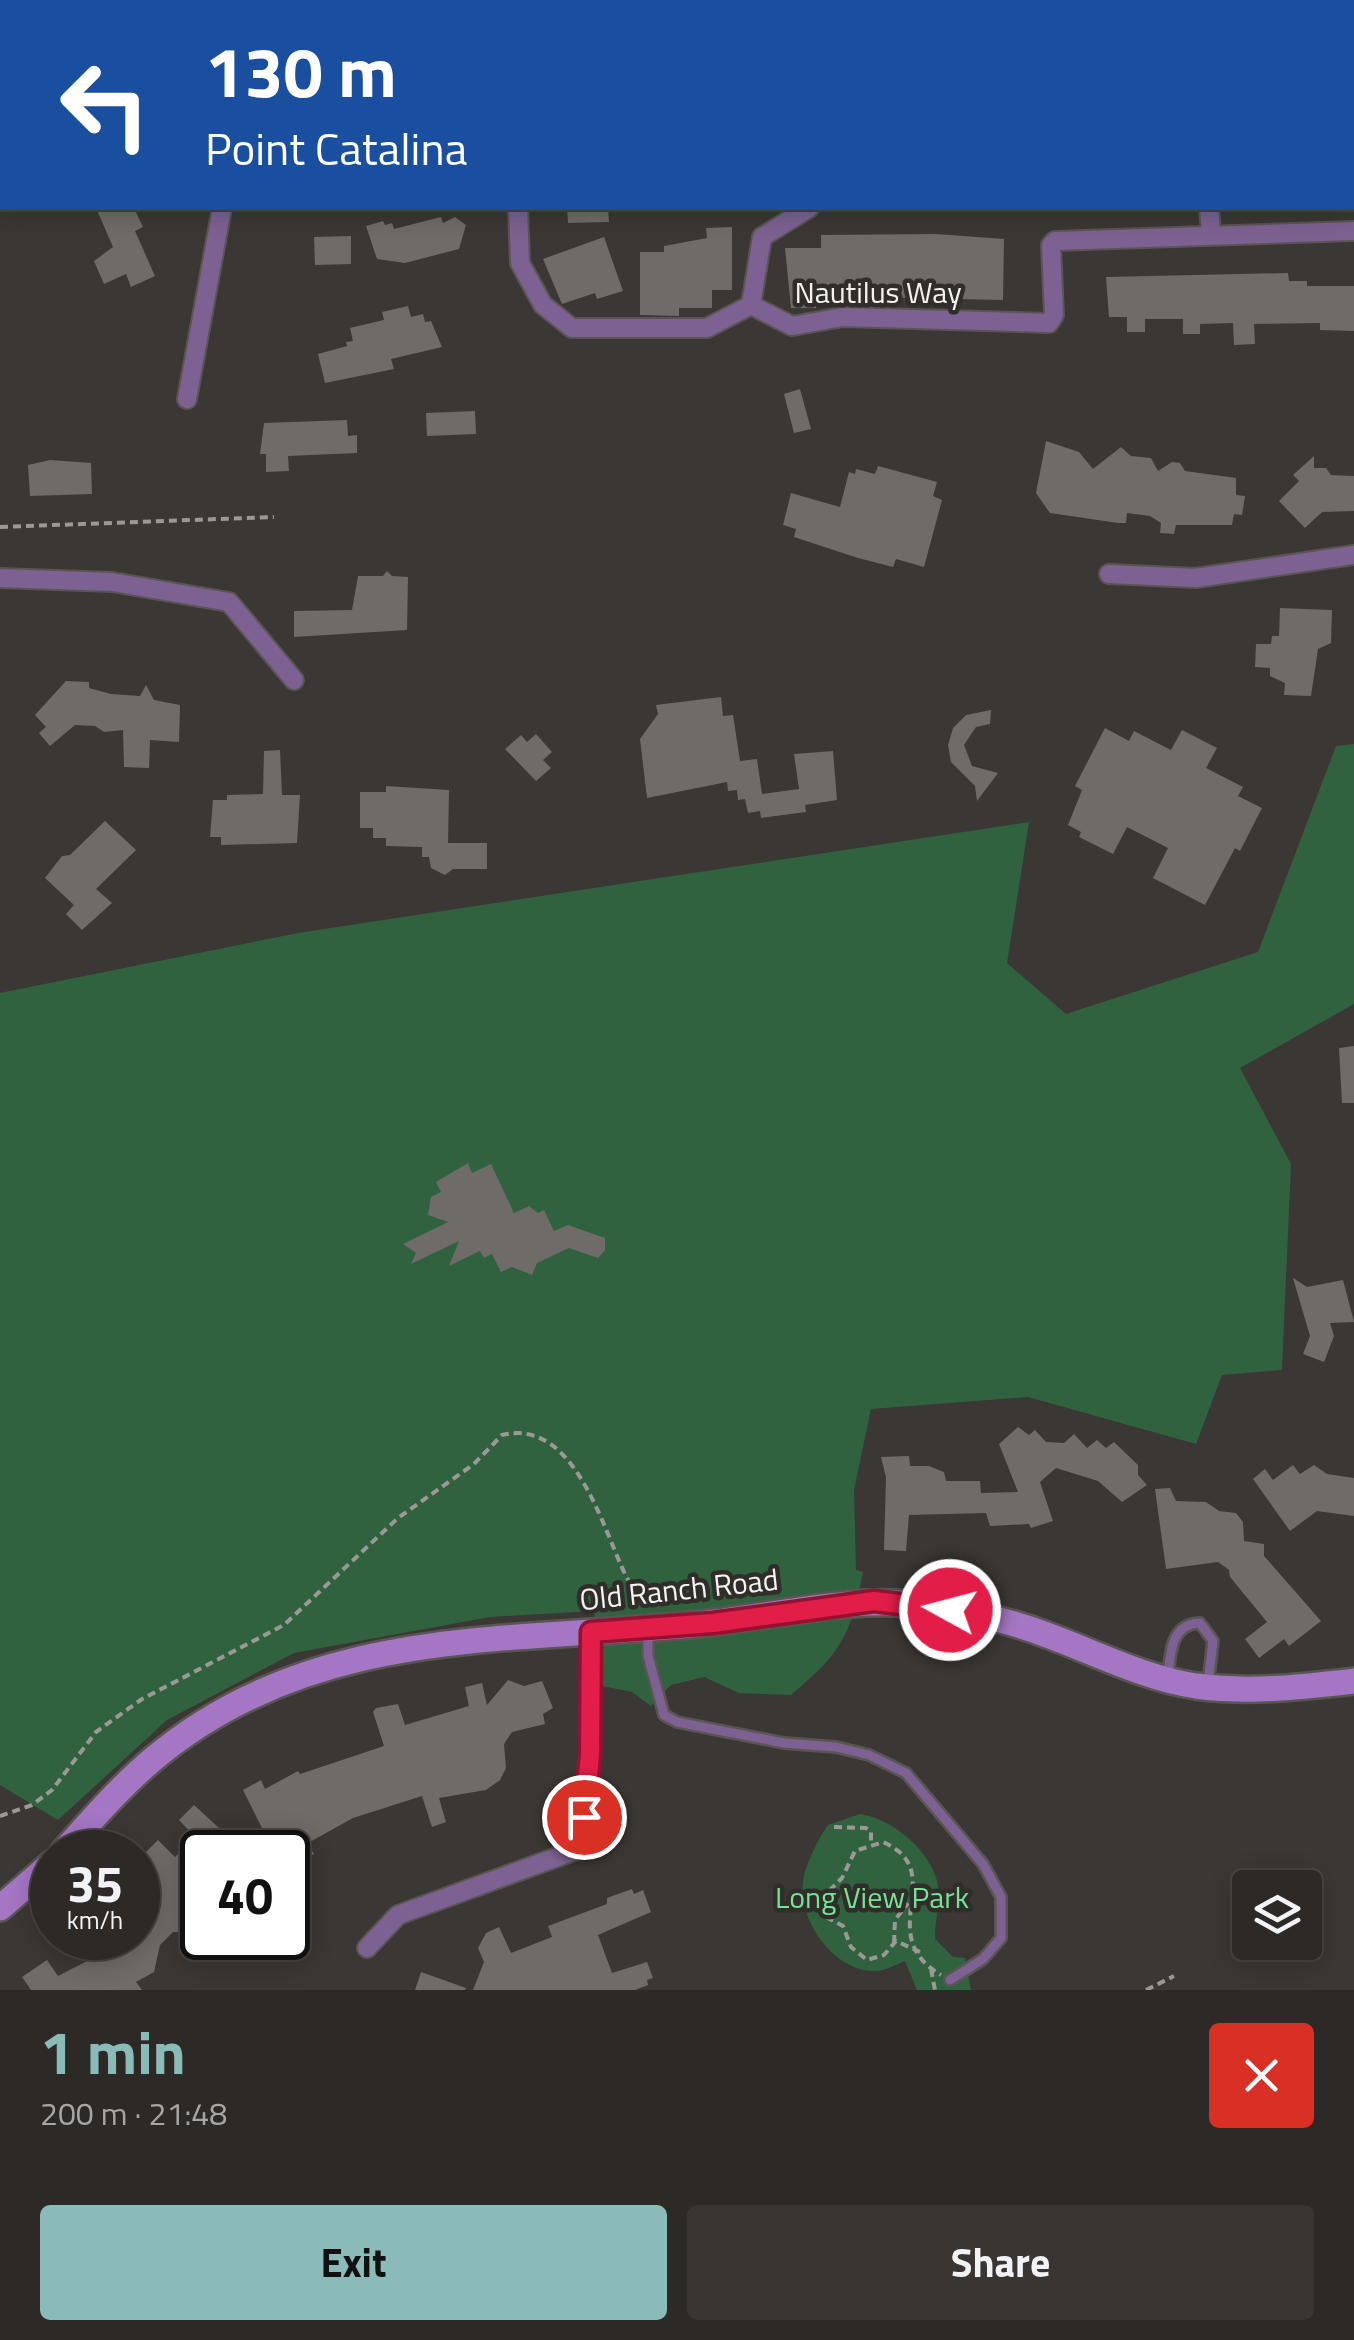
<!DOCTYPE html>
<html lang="en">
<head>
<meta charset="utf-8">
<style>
  body { margin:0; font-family:"Titillium Web",sans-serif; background:#383533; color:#f1f3f6; height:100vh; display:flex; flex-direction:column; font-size:38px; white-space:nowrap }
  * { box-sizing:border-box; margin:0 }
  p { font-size:32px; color:#a6a6a7 }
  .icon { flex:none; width:55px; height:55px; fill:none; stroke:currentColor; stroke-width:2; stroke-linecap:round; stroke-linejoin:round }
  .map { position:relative; height:1990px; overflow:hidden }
  .side { display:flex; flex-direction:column; background:#2c2927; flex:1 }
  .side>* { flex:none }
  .top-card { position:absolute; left:0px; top:0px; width:1355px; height:210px; box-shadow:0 5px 25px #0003,0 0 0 2px #484544; background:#1a4fa0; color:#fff; overflow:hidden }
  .tools { position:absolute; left:1232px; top:1870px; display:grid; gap:20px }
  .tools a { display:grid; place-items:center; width:90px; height:90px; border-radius:10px; background:#2c2927; box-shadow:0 5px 25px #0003,0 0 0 2px #484544; font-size:50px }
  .speed { position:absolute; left:30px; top:1830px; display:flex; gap:20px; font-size:50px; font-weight:700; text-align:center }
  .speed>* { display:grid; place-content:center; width:130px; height:130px; border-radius:50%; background:#2c2927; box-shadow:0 5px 25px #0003,0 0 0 2px #484544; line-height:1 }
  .speed small { font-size:25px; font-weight:400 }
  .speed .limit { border:5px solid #111; border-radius:15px; background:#fff; color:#111 }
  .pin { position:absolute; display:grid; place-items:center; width:85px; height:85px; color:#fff; margin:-42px; border:5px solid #fff; border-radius:50%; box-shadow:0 2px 10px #0007 }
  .me { position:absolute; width:110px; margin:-55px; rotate:277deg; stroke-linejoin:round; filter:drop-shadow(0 0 8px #0008) }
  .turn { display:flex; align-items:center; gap:35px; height:210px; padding:0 40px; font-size:45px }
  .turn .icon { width:130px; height:130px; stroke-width:2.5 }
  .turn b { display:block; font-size:70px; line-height:85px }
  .round { display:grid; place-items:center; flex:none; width:105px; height:105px; border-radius:10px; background:#383533 }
  .headline { display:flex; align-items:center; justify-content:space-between; height:170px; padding:0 40px }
  h1 { font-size:60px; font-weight:700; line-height:75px; color:#8bbbb9 }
  .button { display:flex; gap:20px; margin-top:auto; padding:20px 40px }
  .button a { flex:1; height:115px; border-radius:10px; background:#8bbbb9; color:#111; font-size:40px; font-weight:700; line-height:115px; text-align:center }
  .button a+a { background:#383533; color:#f1f3f6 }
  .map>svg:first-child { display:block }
  .green { fill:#31623f }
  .building { fill:#6f6b68 }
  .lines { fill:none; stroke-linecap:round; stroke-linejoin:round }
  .lane-casing { stroke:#595552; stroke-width:14 }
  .street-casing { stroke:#595552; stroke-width:22 }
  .secondary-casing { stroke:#595552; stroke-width:30 }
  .path { stroke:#9b9996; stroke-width:4; stroke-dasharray:8 5; stroke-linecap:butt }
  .lane { stroke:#7d6192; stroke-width:9 }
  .street { stroke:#7d6192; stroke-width:18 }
  .secondary { stroke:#a476c4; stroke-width:25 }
  .route-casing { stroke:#92132f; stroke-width:25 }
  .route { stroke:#e11d48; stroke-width:18 }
  .labels { text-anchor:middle; stroke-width:9; stroke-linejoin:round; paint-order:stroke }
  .street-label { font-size:30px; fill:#f5f3f1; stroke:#302d2a }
  .park-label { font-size:30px; fill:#74e395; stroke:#302d2a }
</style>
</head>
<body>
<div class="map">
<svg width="1354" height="1990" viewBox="0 0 1354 1990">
  <rect width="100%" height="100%" fill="#3b3734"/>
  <g class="green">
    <path d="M1354,744V1004L1240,1068L1291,1164L1282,1370L1222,1375L1196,1444L1028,1397L871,1409L854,1490L856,1570L863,1572C850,1637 842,1652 791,1695L739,1693L704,1677L671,1685L651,1706L632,1692L602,1686L594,1611L490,1617L294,1653L167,1720L58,1820L0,1785V993L298,933L1029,822L1007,963L1066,1014L1258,952L1336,746Z"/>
    <path d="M860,1814C895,1819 937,1856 939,1892C940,1908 934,1923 935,1939L953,1957L965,1958L971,1990H917L905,1961C895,1965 885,1971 875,1971C835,1972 798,1921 803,1882C805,1865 818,1839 828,1825Z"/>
  </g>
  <g class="building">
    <path d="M96,208H134L143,227L135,231L155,276L131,287L126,274L104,284L94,261L113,247Z"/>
    <path d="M567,208H608L609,222L568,223Z"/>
    <path d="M441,217L443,223L455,217L466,225L459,249L405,263L377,259L366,226L383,221L385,225L392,223L394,229Z"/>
    <path d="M732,227V290H712V308H679V316L640,315V252H664V246L707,238L706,228Z"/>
    <path d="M936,234L1004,239L1003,300L868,297L816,299V308H791L785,248H821V235Z"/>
    <path d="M351,236V264L315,265L314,237Z"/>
    <path d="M604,237L623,291L597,299L595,293L562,304L543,259Z"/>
    <path d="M1288,273L1289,281H1307V286H1354V331L1320,330V323L1254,324L1255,344L1234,345L1233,323L1200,324V334H1183V319H1145V332H1127V317H1109L1106,277Z"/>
    <path d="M408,306L411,317L423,314L425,322L431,321L442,347L391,359L394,369L325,383L318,354L347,346L346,342L353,341L350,328L384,320L382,312Z"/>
    <path d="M800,389L811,429L794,433L784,394Z"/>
    <path d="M475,411L476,434L427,436L426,413Z"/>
    <path d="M347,420L348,436L357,435V453L288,456L289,471L266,472V454H260L264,423Z"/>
    <path d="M1046,441L1079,452L1093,469L1121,447L1131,456L1151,458L1158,471L1172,462L1180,463L1185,471L1236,478V495L1245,496L1242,515L1234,514L1232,525H1176L1174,534L1160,533L1161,523L1150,516L1127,513L1126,523H1118L1050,513L1036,493Z"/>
    <path d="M1314,456V468H1326L1331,475L1354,476V511L1322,512L1305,528L1279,501L1299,481L1293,475Z"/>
    <path d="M50,460L91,463L92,494L30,496L28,465Z"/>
    <path d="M878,466L937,482L933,496L942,500L924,567L896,559L893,567L858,558L794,537L796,529L783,525L791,493L840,507L849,472L855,474L856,469L875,474Z"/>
    <path d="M387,571L392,576L408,577L407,630L294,637V611L352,610L358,576H383Z"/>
    <path d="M1280,608L1332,610L1331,643L1318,649L1311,696L1284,695L1285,683L1270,676V668L1255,667L1256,644H1271L1272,636H1279Z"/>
    <path d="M66,681L89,682V688L111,694L140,696L146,685L154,700L180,705L179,742L150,740L149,768L124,767L123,730L104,732L95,726L75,725L50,746L39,733L46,727L35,715Z"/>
    <path d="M721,697L723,716L733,715L740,761L757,759L762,794L799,789L794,754L833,751L837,800L805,805L806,812L761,818L760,811L748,813L745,799L738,800L737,790L728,791L727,782L647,798L640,739L658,714L656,705Z"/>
    <path d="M991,710L990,724L976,727L964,745L972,766L998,773L977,801L975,786L951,762L948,745L953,728L966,715Z"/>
    <path d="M1105,728L1129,741L1134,731L1171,750L1182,730L1217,748L1206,768L1243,787L1238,796L1262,808L1240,851L1235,848L1205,905L1153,878L1168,848L1127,827L1113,854L1079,837L1081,832L1068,825L1082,790L1075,786Z"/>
    <path d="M536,734L552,752L543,760L551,768L536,781L505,749L521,735L527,742Z"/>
    <path d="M280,750L282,795H300L297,843L221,845V837H210L213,800H227V795L263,794L264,751Z"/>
    <path d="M386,786L449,790L448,843H487V869H453L445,875L431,868L429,857H422V847L386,846V838H373V828H360V792H386Z"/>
    <path d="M105,821L136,850L96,889L112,903L82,930L66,914L74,905L45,878L62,856L70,855Z"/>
    <path d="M1354,1046V1103H1342L1339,1048Z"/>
    <path d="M468,1163L472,1173L491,1164L514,1213L529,1206L538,1213L544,1210L554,1231L568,1225L605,1238V1250L598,1258L569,1248L537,1263L532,1275L512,1267L501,1272L492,1254L484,1258L480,1251L449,1266L459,1241L411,1264L416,1253L403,1244L448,1222L428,1215L431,1197L441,1192L436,1182Z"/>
    <path d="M1293,1278L1307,1287L1343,1280L1354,1322L1330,1323L1334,1336L1324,1362L1303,1354L1310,1336Z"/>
    <path d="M1018,1427L1029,1435L1035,1430L1046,1442L1064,1443L1074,1434L1087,1448L1097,1440L1106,1448L1114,1442L1138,1465V1475L1147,1485L1122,1502L1098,1481L1056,1468L1040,1482L1053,1521L1031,1528L1029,1524L990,1526L986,1513L909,1515L906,1551L884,1550L886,1477L881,1457L909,1456L910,1466H929L944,1472L946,1481H980L981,1493L1018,1492L999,1444Z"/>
    <path d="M1293,1465L1300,1474L1314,1465L1327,1474L1354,1478V1516L1317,1511L1290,1531L1253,1479L1265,1469L1273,1480Z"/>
    <path d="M1170,1488L1176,1501L1206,1502L1219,1511L1236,1513L1243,1522L1244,1541L1264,1544V1556L1321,1621L1289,1646L1284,1639L1259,1658L1245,1639L1267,1622L1230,1577L1229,1570L1218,1562L1166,1569L1155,1489Z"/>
    <path d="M508,1680L524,1686L542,1681L553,1708L543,1714L545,1724L512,1732L504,1744L506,1768L500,1780L486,1790L439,1798L446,1822L432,1827L422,1796L353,1818L308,1843L314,1854L308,1857L310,1861L288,1874V1852H274L243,1790L261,1780L265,1789L298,1771L300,1774L384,1746L373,1712L376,1708L398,1704L405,1725L469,1706L465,1687L482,1683L487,1705Z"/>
    <path d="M194,1805L245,1852H202V1909L184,1932H173L160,1945L154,1972L136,1982L142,1990H31L22,1977L47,1960L58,1976L87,1961L88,1955L114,1938H138V1860L158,1840L175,1857L195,1837L179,1820Z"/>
    <path d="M632,1889L634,1894L643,1890L651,1912L598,1935L612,1973L647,1962L653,1978L647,1980L648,1985L635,1990H473L484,1962L478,1948L486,1933L499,1927L511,1953L552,1937L548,1926L607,1904V1898Z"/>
    <path d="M421,1972L466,1988L465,1990H415Z"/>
  </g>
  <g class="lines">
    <defs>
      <g id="lane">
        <path d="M648,1632V1656L664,1715L677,1722L784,1743L836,1747L869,1755L906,1773L983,1864L1001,1897V1938L983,1959L950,1980"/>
        <path d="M1168,1679C1170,1655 1170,1624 1200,1623L1213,1641L1208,1684"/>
      </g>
      <g id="street">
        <path d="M933,0V2"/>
        <path d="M1196,0L1197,2"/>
        <path d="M261,2V0"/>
        <path d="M521,2L522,0"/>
        <path d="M518,208L520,263L543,305L572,328H707L751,305L792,326L843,317L1049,323L1054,315L1051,245L1055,241L1354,231"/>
        <path d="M1209,208L1211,233"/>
        <path d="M751,305L762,237L809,208"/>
        <path d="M187,399L222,208"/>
        <path d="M1109,574L1196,578L1354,555"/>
        <path d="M0,578L112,582L229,602L294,680"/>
        <path d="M367,1948L398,1915L582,1848L590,1755L591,1633"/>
      </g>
      <g id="secondary">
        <path d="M63,1852C91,1821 119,1788 152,1760C308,1628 500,1642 690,1625C769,1618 850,1594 930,1606C969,1612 1009,1620 1047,1635C1096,1653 1144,1678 1196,1686C1250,1693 1301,1687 1354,1681"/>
        <path d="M0,1908L52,1863"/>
      </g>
    </defs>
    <use href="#lane" class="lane-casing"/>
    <use href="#street" class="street-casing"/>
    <use href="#secondary" class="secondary-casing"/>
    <g class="path">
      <path d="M0,527L274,517"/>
      <path d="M0,1816L32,1805L52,1790L96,1732L142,1699L284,1625L398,1518L474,1464L502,1435C575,1417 603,1530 626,1576C632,1588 641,1597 646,1609"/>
      <path d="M834,1827L866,1828L871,1832V1844"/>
      <path d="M894,1943L895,1920L908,1903"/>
      <path d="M920,1952L896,1941L884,1955L867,1960L851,1947L843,1926L826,1917L820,1900L842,1878L855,1851L883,1842C951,1872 871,1934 941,1975"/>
      <path d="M931,1969L935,1990"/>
      <path d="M1146,1990L1174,1976"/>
    </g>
    <use href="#lane" class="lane"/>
    <use href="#street" class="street"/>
    <use href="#secondary" class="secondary"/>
  </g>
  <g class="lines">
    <defs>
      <path id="route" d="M584,1817L590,1755L591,1632L713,1623L874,1601L950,1610"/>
    </defs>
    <use href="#route" class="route-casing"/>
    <use href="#route" class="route"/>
  </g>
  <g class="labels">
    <g class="street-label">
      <text x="878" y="303">Nautilus Way</text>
      <text transform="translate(679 1590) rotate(-6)" y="10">Old Ranch Road</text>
    </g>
    <g class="park-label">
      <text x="872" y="1908">Long View Park</text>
    </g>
  </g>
</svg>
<div class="tools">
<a><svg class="icon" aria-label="layers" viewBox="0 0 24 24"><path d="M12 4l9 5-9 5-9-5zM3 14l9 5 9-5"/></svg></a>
</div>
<div class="speed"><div>35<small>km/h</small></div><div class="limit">40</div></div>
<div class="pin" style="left:584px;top:1817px;background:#d93025"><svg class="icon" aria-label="arrive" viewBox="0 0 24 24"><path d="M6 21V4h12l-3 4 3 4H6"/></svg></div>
<svg class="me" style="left:950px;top:1610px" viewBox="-20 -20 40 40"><circle r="17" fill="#e11d48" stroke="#fff" stroke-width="3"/><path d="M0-11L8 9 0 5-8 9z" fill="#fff"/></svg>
<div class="top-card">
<div class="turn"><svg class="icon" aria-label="left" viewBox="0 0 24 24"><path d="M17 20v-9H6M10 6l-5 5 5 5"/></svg><div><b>130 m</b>Point Catalina</div></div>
</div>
</div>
<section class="side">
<div class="headline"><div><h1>1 min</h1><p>200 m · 21:48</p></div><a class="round" style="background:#d93025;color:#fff"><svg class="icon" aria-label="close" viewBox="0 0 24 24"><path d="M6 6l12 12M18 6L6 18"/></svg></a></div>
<div class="button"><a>Exit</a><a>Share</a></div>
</section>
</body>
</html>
